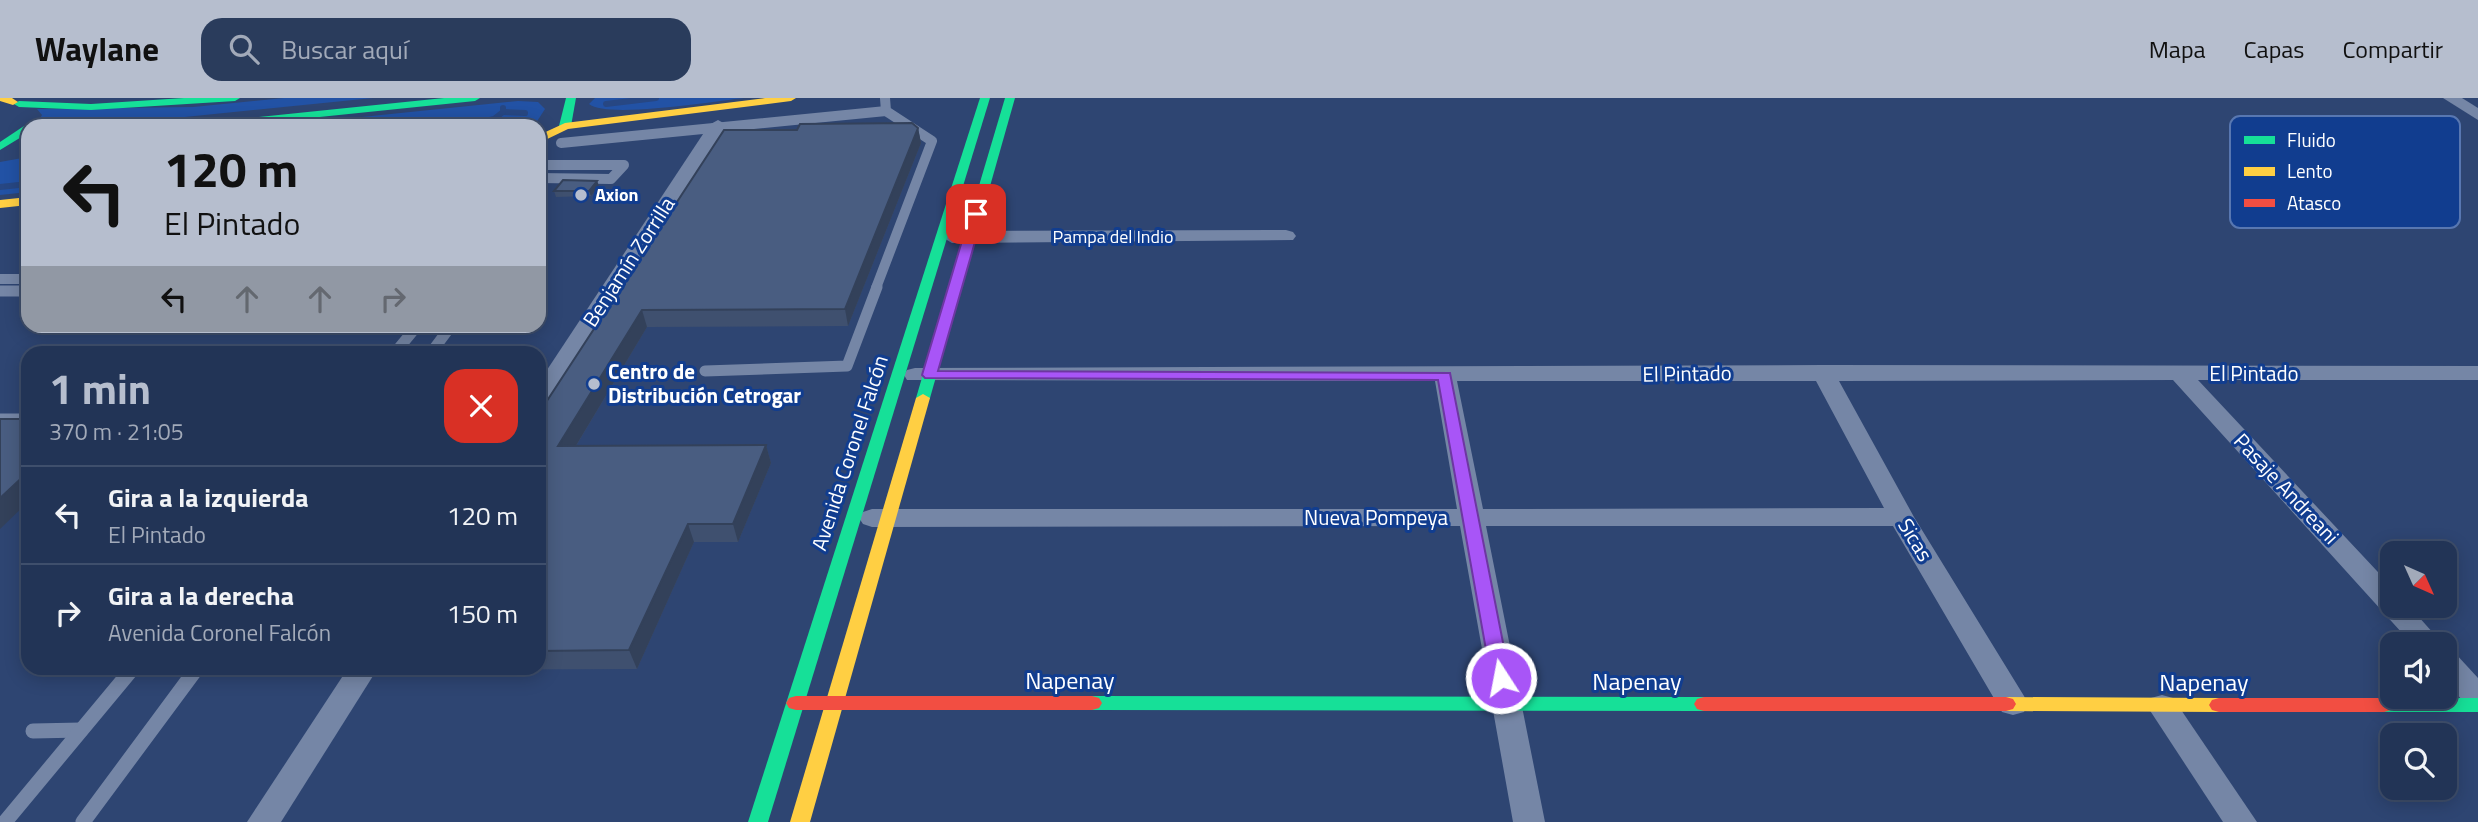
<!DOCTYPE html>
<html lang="es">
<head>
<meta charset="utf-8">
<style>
  body { margin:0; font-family:"Titillium Web",sans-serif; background:#2a3c5c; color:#f1f3f6; height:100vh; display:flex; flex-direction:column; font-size:26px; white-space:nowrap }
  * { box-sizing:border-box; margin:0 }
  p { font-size:23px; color:#a2aab9 }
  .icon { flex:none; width:38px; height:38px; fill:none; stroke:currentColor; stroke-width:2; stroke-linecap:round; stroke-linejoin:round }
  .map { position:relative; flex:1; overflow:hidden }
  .drawer { position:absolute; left:21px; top:248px; width:525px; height:329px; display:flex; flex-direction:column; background:#223456; border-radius:21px; box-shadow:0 4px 18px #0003,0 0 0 2px #3f4f6c }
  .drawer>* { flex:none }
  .guide { position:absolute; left:21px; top:21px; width:525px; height:214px; border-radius:21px; box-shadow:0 4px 18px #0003,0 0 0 2px #3f4f6c; background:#b6bece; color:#111; overflow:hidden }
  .needle { width:46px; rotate:135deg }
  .controls { position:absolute; left:2380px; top:443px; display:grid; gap:14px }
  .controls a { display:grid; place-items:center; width:77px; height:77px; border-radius:14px; background:#223456; box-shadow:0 4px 18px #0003,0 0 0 2px #3f4f6c; font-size:35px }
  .pin { position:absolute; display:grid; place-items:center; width:60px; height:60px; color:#fff; margin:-30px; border-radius:14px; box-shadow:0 4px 10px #0006 }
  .me { position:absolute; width:77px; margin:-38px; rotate:349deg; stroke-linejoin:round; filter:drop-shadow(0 0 5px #0008) }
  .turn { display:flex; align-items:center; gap:24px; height:147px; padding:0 28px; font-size:32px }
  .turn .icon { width:91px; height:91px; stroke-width:2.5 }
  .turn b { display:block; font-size:49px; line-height:60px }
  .lanes { display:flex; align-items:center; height:66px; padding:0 28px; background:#0003; justify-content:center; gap:35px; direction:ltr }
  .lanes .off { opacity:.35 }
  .round { display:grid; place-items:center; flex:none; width:74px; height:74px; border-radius:21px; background:#2a3c5c }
  .headline { display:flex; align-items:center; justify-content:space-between; height:119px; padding:0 28px }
  h1 { font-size:42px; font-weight:700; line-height:52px; color:#b6bece }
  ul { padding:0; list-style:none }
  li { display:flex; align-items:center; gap:21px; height:98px; padding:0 28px; border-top:2px solid #3f4f6c }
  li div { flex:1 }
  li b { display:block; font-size:26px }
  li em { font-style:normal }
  header { display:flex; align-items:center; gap:42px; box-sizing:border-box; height:98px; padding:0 35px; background:#b6bece; color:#111 }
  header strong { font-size:33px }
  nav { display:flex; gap:38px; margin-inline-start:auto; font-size:24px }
  .search { width:490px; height:63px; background:#2a3c5c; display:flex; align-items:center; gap:18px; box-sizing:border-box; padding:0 24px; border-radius:21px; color:#a2aab9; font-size:26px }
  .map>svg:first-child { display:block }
  .green { fill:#2252a5 }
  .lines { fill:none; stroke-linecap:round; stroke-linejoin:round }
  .stream { stroke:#274783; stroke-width:6 }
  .lane-far2 { stroke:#7586a6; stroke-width:10 }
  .lane-far1 { stroke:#7586a6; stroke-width:11 }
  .lane { stroke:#7586a6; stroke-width:15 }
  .street { fill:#7586a6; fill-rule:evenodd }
  .fast { fill:#16e098; fill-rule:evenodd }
  .slow { fill:#ffcf43; fill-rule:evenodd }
  .jam { fill:#f24e42; fill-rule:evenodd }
  .wall { fill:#3f506f }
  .shaded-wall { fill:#33415a }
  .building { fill:#495d81; stroke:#33415a; stroke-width:2 }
  .route { fill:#a855f7; stroke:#6d37a1; stroke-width:2 }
  .poi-dot { fill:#b6bece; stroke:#113d8f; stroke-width:2.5 }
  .labels { text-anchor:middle; stroke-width:6; stroke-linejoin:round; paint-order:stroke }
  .far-poi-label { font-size:18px; font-weight:bold; fill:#fff; stroke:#113d8f; text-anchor:start }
  .far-street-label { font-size:18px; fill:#fff; stroke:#113d8f }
  .street-label { font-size:21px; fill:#fff; stroke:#113d8f }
  .poi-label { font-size:21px; font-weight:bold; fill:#fff; stroke:#113d8f; text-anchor:start }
  .near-street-label { font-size:24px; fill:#fff; stroke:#113d8f }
  .key { fill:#113d8f; stroke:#5877b1; stroke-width:2 }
  .key-label { font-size:19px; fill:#fff }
</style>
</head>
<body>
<header>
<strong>Waylane</strong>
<div class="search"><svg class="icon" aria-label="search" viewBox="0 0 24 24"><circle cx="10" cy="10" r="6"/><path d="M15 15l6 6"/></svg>Buscar aquí</div>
<nav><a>Mapa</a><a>Capas</a><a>Compartir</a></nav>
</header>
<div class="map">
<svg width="2478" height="724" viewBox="0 0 2478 724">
  <rect width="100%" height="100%" fill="#2e4572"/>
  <g class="green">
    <path d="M284,0H373L175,20L131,28H36L42,17L37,11L193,9Z"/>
    <path d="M595,0H744C716,3 607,21 589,6Z"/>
    <path d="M518,3L538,4L545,11L534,28H274Z"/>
    <path d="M28,59V94L0,97V64Z"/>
  </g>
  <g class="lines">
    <g class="stream">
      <path d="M606,6L656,0"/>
      <path d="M503,14L525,15"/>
      <path d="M466,28L494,21L503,14V10"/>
      <path d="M0,89L28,86"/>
    </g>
    <g class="lane-far2">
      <path d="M561,45L886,13"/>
      <path d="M539,80L611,81L624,67H546"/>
      <path d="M0,181H28"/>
      <path d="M876,190L932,43L886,13L885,0"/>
    </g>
    <g class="lane-far1">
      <path d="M0,193H28"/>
      <path d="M394,256L417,228"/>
      <path d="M430,256L451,228"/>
      <path d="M705,273L847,268L877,189"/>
      <path d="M0,321H28"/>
    </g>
    <g class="lane">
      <path d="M33,633L81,632"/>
      <path d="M5,724L133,570"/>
      <path d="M83,724L197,570"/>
    </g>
    <g class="street">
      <path d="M2443,0H2462L2478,10V22Z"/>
      <path d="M718,22L727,27L551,302L547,307L539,309V284L709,27Z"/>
      <path d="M1286,132L1293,134L1296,138L1293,142L952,145L942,139L952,133Z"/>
      <path d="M1823,267L2478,268V282H2198L2392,489V508H2409L2443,546H2412L2173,282L1839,283L1914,419L2024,598L2028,606L2024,614L2013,617L2002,614L1893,428H1486L1545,724H1513L1460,428L872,429L863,426L859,420L863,414L872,411H1457L1435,283L907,282L904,277L907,272L915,270ZM1457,283H1816L1884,410L1483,411Z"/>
      <path d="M2445,552L2455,555L2478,580V611L2467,608L2445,582Z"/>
      <path d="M348,570H378L281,724H247Z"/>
      <path d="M2162,597L2173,600L2257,724H2223L2147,608L2151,600Z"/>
    </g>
    <g class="fast">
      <path d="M184,0H240L235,3L91,12L19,9L14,6L19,3L91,6Z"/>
      <path d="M444,0H480L475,3L233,28H195L201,25Z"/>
      <path d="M566,0H576L571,28L565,31L559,28Z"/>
      <path d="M980,0H990L768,724H748Z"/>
      <path d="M1005,0H1015L930,300L928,303H918L916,300Z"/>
      <path d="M24,28H32H28V35L0,52V44Z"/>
      <path d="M1092,598L1704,599L1711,601L1714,606L1711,611L1704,613L1092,612L1085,610L1082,605L1085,600Z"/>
      <path d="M2384,600H2478V614H2384L2377,612L2374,607L2377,602Z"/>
    </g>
    <g class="slow">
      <path d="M0,0H12L18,4L13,7L0,3Z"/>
      <path d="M765,0H796L791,3L568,31L539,45V37L565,25Z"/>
      <path d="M28,99V107L0,110V102Z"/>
      <path d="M923,296L930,300L810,724H790L916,300Z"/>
      <path d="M2006,599L2219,600L2226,602L2229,607L2226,612L2219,614L2006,613L1999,611L1996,606L1999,601Z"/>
    </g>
    <g class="jam">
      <path d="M796,598H1092L1099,600L1102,605L1099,610L1092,612H796L789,610L786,605L789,600Z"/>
      <path d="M1704,599H2006L2013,601L2016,606L2013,611L2006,613H1704L1697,611L1694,606L1697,601Z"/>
      <path d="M2219,600H2384L2391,602L2394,607L2391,612L2384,614H2219L2212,612L2209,607L2212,602Z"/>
    </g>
  </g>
  <g class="wall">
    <path d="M918,30L921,45L848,228L647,229L576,348L766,347L771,365L738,444H694L637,571L394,572L393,570H539V315L797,32Z"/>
    <path d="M597,83L599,88L591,98L556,99L554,93Z"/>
  </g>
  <g class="shaded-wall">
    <path d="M918,30L921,45L848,228L845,211Z"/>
    <path d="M597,83L599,88L591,98L589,93Z"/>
    <path d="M642,212L647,229L565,366L558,348Z"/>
    <path d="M766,347L771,365L738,444L733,426Z"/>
    <path d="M28,374V404L0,431V400Z"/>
    <path d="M688,426L694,444L637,571L629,552Z"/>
  </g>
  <g class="building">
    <path d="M912,25L918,30L845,211L642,212L558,348L766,347L733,426H688L629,552L539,553V315L724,32H797L800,26Z"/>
    <path d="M563,82L597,83L589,93H554Z"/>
    <path d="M0,321H28V374L0,400Z"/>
  </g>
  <path class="route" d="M976,112L983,116L938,273L1450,275L1510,580L1507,585L1501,587L1491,580L1438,282L925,280L922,277L970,116Z"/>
  <g class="poi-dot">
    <circle cx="581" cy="97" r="7"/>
    <circle cx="594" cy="286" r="7"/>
  </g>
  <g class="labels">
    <g class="far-poi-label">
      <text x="595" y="103">Axion</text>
    </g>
    <g class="far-street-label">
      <text x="1113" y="145">Pampa del Indio</text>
    </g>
    <g class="street-label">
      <text transform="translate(629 164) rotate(-57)" y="7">Benjamín Zorrilla</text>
      <text transform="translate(1687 276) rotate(-1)" y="7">El Pintado</text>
      <text x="2254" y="283">El Pintado</text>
      <text transform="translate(850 355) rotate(-72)" y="7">Avenida Coronel Falcón</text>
      <text transform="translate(2286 391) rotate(47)" y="7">Pasaje Andreani</text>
      <text x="1376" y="427">Nueva Pompeya</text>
      <text transform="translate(1915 442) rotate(59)" y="7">Sicas</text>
    </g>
    <g class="poi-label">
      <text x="608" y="281">Centro de<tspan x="608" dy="24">Distribución Cetrogar</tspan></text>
    </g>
    <g class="near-street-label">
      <text x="1070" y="591">Napenay</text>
      <text x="1637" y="592">Napenay</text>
      <text x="2204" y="593">Napenay</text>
    </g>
  </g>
  <rect x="2230" y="18" width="230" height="112" rx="10" class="key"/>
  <rect x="2244" y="38" width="31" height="8" fill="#16e098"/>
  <rect x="2244" y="69" width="31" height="9" fill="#ffcf43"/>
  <rect x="2244" y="101" width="31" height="8" fill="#f24e42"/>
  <g class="key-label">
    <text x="2287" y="49">Fluido</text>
    <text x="2287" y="80">Lento</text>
    <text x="2287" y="112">Atasco</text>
  </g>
</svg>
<div class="controls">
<a><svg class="needle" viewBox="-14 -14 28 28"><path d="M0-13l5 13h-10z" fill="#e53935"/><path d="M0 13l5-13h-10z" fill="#a2aab9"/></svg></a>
<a><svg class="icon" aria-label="sound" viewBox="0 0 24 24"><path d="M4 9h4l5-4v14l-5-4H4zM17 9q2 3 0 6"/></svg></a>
<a><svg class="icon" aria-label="search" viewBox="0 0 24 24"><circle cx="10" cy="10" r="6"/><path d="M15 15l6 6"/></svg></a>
</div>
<div class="pin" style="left:976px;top:116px;background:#d93025"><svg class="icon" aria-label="arrive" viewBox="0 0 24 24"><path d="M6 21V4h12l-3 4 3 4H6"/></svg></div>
<svg class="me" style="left:1501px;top:580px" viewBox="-20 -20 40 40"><circle r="17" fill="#a855f7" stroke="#fff" stroke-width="3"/><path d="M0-11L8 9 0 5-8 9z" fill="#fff"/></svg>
<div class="guide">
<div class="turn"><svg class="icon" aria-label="left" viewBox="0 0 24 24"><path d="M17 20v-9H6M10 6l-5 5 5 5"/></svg><div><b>120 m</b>El Pintado</div></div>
<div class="lanes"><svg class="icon" aria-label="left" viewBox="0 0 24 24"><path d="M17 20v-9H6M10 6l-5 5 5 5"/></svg><svg class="icon off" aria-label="ahead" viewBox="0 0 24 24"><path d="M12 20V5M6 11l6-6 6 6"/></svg><svg class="icon off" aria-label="ahead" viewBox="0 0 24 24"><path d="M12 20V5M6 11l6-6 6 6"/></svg><svg class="icon off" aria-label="right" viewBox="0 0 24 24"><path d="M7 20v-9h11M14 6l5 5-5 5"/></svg></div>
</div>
<section class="drawer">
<div class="headline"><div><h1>1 min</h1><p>370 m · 21:05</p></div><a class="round" style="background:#d93025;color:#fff"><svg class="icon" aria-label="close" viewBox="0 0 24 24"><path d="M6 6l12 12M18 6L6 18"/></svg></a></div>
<ul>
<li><svg class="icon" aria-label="left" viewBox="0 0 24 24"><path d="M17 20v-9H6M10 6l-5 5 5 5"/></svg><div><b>Gira a la izquierda</b><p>El Pintado</p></div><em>120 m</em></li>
<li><svg class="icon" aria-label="right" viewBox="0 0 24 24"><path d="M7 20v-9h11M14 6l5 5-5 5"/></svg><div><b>Gira a la derecha</b><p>Avenida Coronel Falcón</p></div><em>150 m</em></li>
</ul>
</section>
</div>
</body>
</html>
